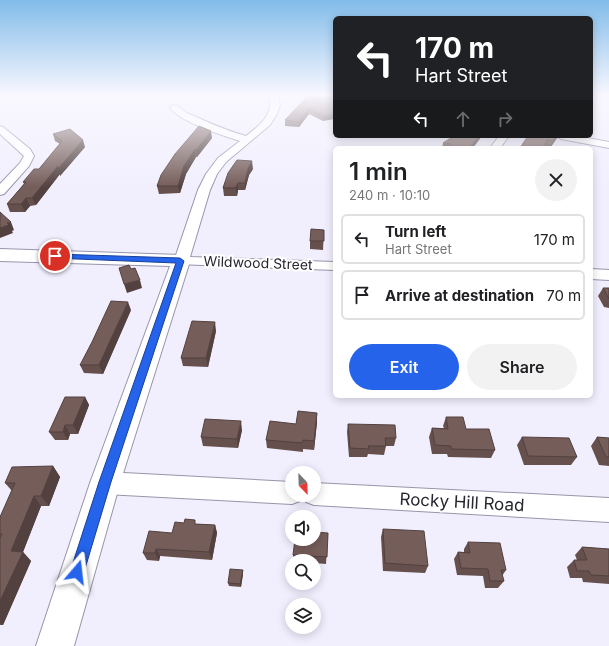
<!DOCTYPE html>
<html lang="en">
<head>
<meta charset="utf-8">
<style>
  body { margin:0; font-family:Inter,sans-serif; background:#f2f2f2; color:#202124; height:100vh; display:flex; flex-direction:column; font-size:15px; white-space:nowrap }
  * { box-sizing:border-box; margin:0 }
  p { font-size:13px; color:#757577 }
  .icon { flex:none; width:22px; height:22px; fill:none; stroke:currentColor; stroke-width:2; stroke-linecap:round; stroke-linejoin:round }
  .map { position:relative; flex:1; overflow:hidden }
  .sheet { position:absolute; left:333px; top:146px; width:260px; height:252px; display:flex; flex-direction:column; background:#fff; border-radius:6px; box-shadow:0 2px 10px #0003 }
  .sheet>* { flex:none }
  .top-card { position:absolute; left:333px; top:16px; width:260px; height:122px; border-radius:6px; box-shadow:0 2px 10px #0003; background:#202124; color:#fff; overflow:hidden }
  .needle { width:26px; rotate:157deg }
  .tools { position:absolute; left:285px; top:466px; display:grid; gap:8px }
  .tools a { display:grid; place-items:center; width:36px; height:36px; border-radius:50%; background:#fff; box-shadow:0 2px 10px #0003; font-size:20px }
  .pin { position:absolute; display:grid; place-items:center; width:34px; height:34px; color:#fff; margin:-17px; border:2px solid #fff; border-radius:50%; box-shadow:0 1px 4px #0007 }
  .me { position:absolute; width:44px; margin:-22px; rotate:17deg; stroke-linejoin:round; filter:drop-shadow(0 0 3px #0008) }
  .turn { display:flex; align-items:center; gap:14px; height:84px; padding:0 16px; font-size:18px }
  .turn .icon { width:52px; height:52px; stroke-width:2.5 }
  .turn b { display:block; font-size:28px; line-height:34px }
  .lanes { display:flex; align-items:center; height:38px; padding:0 16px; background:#0003; justify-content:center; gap:20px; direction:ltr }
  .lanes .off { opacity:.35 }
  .round { display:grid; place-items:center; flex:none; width:42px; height:42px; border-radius:21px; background:#f2f2f2 }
  .summary { display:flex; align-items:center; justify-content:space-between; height:68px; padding:0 16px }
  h1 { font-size:24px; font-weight:600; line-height:30px }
  .button { display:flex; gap:8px; margin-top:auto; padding:8px 16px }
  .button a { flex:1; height:46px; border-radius:24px; background:#2563eb; color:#fff; font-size:16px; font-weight:600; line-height:46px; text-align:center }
  .button a+a { background:#f2f2f2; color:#202124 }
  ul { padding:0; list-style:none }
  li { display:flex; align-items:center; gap:12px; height:50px; margin:0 8px 6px; padding:0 8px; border:2px solid #e0e0e0; border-radius:6px }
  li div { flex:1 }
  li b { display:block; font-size:15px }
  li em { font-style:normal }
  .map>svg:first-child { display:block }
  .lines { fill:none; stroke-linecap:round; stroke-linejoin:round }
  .street-casing { stroke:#9795ab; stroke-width:2 }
  .secondary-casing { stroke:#9795ab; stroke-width:2 }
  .street { fill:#fff; fill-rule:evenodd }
  .secondary { fill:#fff; fill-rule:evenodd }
  .wall { fill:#65504d }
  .shaded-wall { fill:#52413f }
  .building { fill:#755d5a; stroke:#52413f }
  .route { fill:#2563eb; stroke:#184099 }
  .labels { text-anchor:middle; stroke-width:4; stroke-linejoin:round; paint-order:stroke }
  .street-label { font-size:14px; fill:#27262f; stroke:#fff }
  .near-street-label { font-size:17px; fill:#27262f; stroke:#fff }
</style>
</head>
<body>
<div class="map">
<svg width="609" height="646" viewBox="0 0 609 646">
  <rect width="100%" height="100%" fill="#f1effe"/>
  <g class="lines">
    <defs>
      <g id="street">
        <path d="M270,96H278L280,105L277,114L270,125L226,162L217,174L210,190L190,257L335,262V270L176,264L174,261L198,190L206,174L218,158L240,141C222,135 182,123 170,108L171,106C178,104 182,110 187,113C207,122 225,130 246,136C260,125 273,116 270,96Z"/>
        <path d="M0,126L3,127L30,149L34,156L29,166L4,194L0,195V184L20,163L24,156L0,134Z"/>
        <path d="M499,136H509L500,148H490Z"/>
        <path d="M556,136H577L609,142V148L561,139Z"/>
        <path d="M591,269L609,270V280L591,279Z"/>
        <path d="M105,472L292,482V495H314V483L609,498V522L314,505L306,502L303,495L300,501L292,504L105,494L97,491L93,483L97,475Z"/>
      </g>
      <path id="secondary" d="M0,249L181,255L188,257L190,261L120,483L74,646H36L90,483L170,266L0,261Z"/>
    </defs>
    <use href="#street" class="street-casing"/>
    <use href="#secondary" class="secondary-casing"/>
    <use href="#street" class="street"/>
    <use href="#secondary" class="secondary"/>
  </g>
  <g class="wall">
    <path d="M302,96H335L323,121L309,114L299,127L285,126V120L307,97Z"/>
    <path d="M53,134L85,147L60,176V174L36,205L30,206L25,212H10L7,204L24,184L23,182L39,169L60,144L55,141Z"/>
    <path d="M528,136H558L557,138L550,148L545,147L544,148H520Z"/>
    <path d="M212,138L197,157H196L186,174L180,193L159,194L157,186L175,154Z"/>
    <path d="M443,143L473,148H442Z"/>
    <path d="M253,169L249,175L245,190H238L237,196H224L223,188Z"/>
    <path d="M324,230L323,250L310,249V241Z"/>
    <path d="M603,288H609V308L604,307L598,296Z"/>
    <path d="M131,310L103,374L84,373L80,365Z"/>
    <path d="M216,331L208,367L183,366L181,358Z"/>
    <path d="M85,397L89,405L78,434H70L68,440H55L49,432Z"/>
    <path d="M317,413V422L314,450L303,449V452L267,448L266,440Z"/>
    <path d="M446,417L466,429L495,450L491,458L448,457L447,454H432L429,437L432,428H444L443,426Z"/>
    <path d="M348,424L396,438L394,446H386L384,455L368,454L367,457H349L347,432Z"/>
    <path d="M242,430L238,448L203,446L201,437Z"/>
    <path d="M522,437L577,457L571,465H524L517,445Z"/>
    <path d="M597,437L609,438V466L599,465L591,446Z"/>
    <path d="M53,466L60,477L49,506H41L23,552L31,561L3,625H0V517L12,491L5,483Z"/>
    <path d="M197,524L215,525L217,533L212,560L160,556L159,561L147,560L143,553L172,533Z"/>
    <path d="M383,529L428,566L425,573L383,571L381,537Z"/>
    <path d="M328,533L326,564L314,563V561H294L293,555Z"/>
    <path d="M468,542L506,570L502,576L504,581L498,588H485L483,576L457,575L454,559L458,552H464V549Z"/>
    <path d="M582,547L609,549V584L583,582L582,578H570L567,567L574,560H577L575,555Z"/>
    <path d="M243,574L241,587L229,586L228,583Z"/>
  </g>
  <g class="shaded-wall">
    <path d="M309,108V114L299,127V122Z"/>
    <path d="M335,114V119L323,121V116Z"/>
    <path d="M211,131L212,138L197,157L196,150Z"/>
    <path d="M479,136H482L473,148H469Z"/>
    <path d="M556,136H558L557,138L550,148L553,141Z"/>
    <path d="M83,140L85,147L60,176V174L36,205L32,198L58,166Z"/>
    <path d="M195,149L196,157L186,174L180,193L178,186L184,166Z"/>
    <path d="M252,161L253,169L249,175L245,190V183L248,168Z"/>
    <path d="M238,183V190L237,196L236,188Z"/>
    <path d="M26,198L30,206L25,212L21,204Z"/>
    <path d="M11,222L14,230L12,231L13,233L0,238V228L7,223Z"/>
    <path d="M140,280L142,288L127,293L124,284Z"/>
    <path d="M128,302L131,310L103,374L99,365Z"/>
    <path d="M215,322L216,331L208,367L206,358Z"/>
    <path d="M85,397L89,405L78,434L73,425Z"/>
    <path d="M317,413V422L314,450V441Z"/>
    <path d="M241,421L242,430L238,448L237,439Z"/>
    <path d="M65,425L70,434L68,440L63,432Z"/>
    <path d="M53,466L60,477L49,506L41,496Z"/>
    <path d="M34,496L41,506L23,552L31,561L3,625L0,623V601L11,551Z"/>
    <path d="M215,525L217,533L212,560L209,552Z"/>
    <path d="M156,549L160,556L159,561L155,553Z"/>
    <path d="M243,570V574L241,587L240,584Z"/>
  </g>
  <g class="building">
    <path d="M308,96H335V114L323,116L309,108L299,122L285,120Z"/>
    <path d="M199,126L211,131L196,150L195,149L184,166L178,186H157L161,175L175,154Z"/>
    <path d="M70,129L83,140L58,169V166L32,198H26L21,204H7L26,182H23L34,169H39L62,141L53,134Z"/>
    <path d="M454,136H479L469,148H449L452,144L443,143Z"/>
    <path d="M528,136H556L553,141L547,140L543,148H520Z"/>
    <path d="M237,160L252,161L248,168L245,183H238L236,188H223L228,173Z"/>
    <path d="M0,212L11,222L7,223L9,225L0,228Z"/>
    <path d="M311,229L324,230V241H310Z"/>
    <path d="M129,265L131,269L135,268L140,280L124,284L119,268Z"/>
    <path d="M603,288H609V299Z"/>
    <path d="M111,301L128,302L99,365H80L92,342Z"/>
    <path d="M192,321L215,322L206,358H181Z"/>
    <path d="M65,397H85L73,425H65L63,432H49Z"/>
    <path d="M298,411L317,413L314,441L303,440L302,443L266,440L270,421L296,424Z"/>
    <path d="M446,417H463L466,429H489L495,450L451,449V446L435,445L432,428L448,429Z"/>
    <path d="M205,419L241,421L237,439L201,437Z"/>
    <path d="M348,424L395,425L396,438H385L386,446H368L369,449L350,448Z"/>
    <path d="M522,437L569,438L577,457L528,456Z"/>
    <path d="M597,437L609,438V457H606Z"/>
    <path d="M53,466L41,496H34L11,551L23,552L0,601V538L2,534H0V517L15,483H5L12,467Z"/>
    <path d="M185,519L195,520V524L215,525L209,552L156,549L155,553H143L149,531L172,533L175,522L184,523Z"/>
    <path d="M383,529L424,531L428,566L385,563Z"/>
    <path d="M314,532L328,533L327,557L293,555L295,539H314Z"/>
    <path d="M468,542L500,543L506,570H501L504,581H490L488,569L461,568L458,552L470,553Z"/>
    <path d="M582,547L609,549V576L591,575L589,571H577L574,560H587Z"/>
    <path d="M230,569L243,570L240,584L228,583Z"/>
  </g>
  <linearGradient id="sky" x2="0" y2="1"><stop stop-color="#82bcea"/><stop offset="0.51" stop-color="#f9f8ff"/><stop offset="1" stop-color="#f9f8ff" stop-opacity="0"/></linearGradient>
  <rect width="609" height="187" fill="url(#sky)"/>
  <path class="route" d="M55,254L180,258L184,261L111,482L84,572L82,577L77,579L72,577L70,572L99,482L176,263L52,258V255Z"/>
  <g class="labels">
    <g class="street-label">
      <text transform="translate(258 263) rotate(2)" y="5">Wildwood Street</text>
    </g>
    <g class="near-street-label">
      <text transform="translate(462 502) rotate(3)" y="6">Rocky Hill Road</text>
    </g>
  </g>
</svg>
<div class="tools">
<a><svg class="needle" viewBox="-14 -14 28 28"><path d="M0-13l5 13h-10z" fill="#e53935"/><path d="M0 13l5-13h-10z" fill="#757577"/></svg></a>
<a><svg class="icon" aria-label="sound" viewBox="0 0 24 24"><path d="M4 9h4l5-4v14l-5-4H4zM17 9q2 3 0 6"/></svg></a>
<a><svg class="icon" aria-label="search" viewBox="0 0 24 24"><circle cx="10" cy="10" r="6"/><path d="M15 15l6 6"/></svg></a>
<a><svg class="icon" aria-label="layers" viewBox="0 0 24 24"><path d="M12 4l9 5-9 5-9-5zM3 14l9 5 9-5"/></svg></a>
</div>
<div class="pin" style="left:55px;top:256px;background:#d93025"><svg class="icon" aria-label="arrive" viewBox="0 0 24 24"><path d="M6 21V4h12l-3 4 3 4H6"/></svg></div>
<svg class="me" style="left:77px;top:572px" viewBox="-20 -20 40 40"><path d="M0-17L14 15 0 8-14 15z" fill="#2563eb" stroke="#fff" stroke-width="4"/></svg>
<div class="top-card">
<div class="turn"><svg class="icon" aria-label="left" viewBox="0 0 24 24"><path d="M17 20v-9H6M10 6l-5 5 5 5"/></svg><div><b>170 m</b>Hart Street</div></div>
<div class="lanes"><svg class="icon" aria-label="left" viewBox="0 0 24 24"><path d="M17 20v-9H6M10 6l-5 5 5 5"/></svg><svg class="icon off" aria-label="ahead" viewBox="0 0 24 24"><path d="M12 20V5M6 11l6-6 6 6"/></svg><svg class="icon off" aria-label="right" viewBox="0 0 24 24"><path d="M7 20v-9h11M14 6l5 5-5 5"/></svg></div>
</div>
<section class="sheet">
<div class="summary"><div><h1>1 min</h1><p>240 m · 10:10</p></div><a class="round"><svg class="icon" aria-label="close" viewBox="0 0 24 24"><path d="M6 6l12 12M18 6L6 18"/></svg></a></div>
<ul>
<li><svg class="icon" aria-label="left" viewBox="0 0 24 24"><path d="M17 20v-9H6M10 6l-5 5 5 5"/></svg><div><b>Turn left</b><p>Hart Street</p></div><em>170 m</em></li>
<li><svg class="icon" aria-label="arrive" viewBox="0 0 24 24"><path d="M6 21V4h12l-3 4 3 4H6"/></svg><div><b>Arrive at destination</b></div><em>70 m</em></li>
</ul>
<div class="button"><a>Exit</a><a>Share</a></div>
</section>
</div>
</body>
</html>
